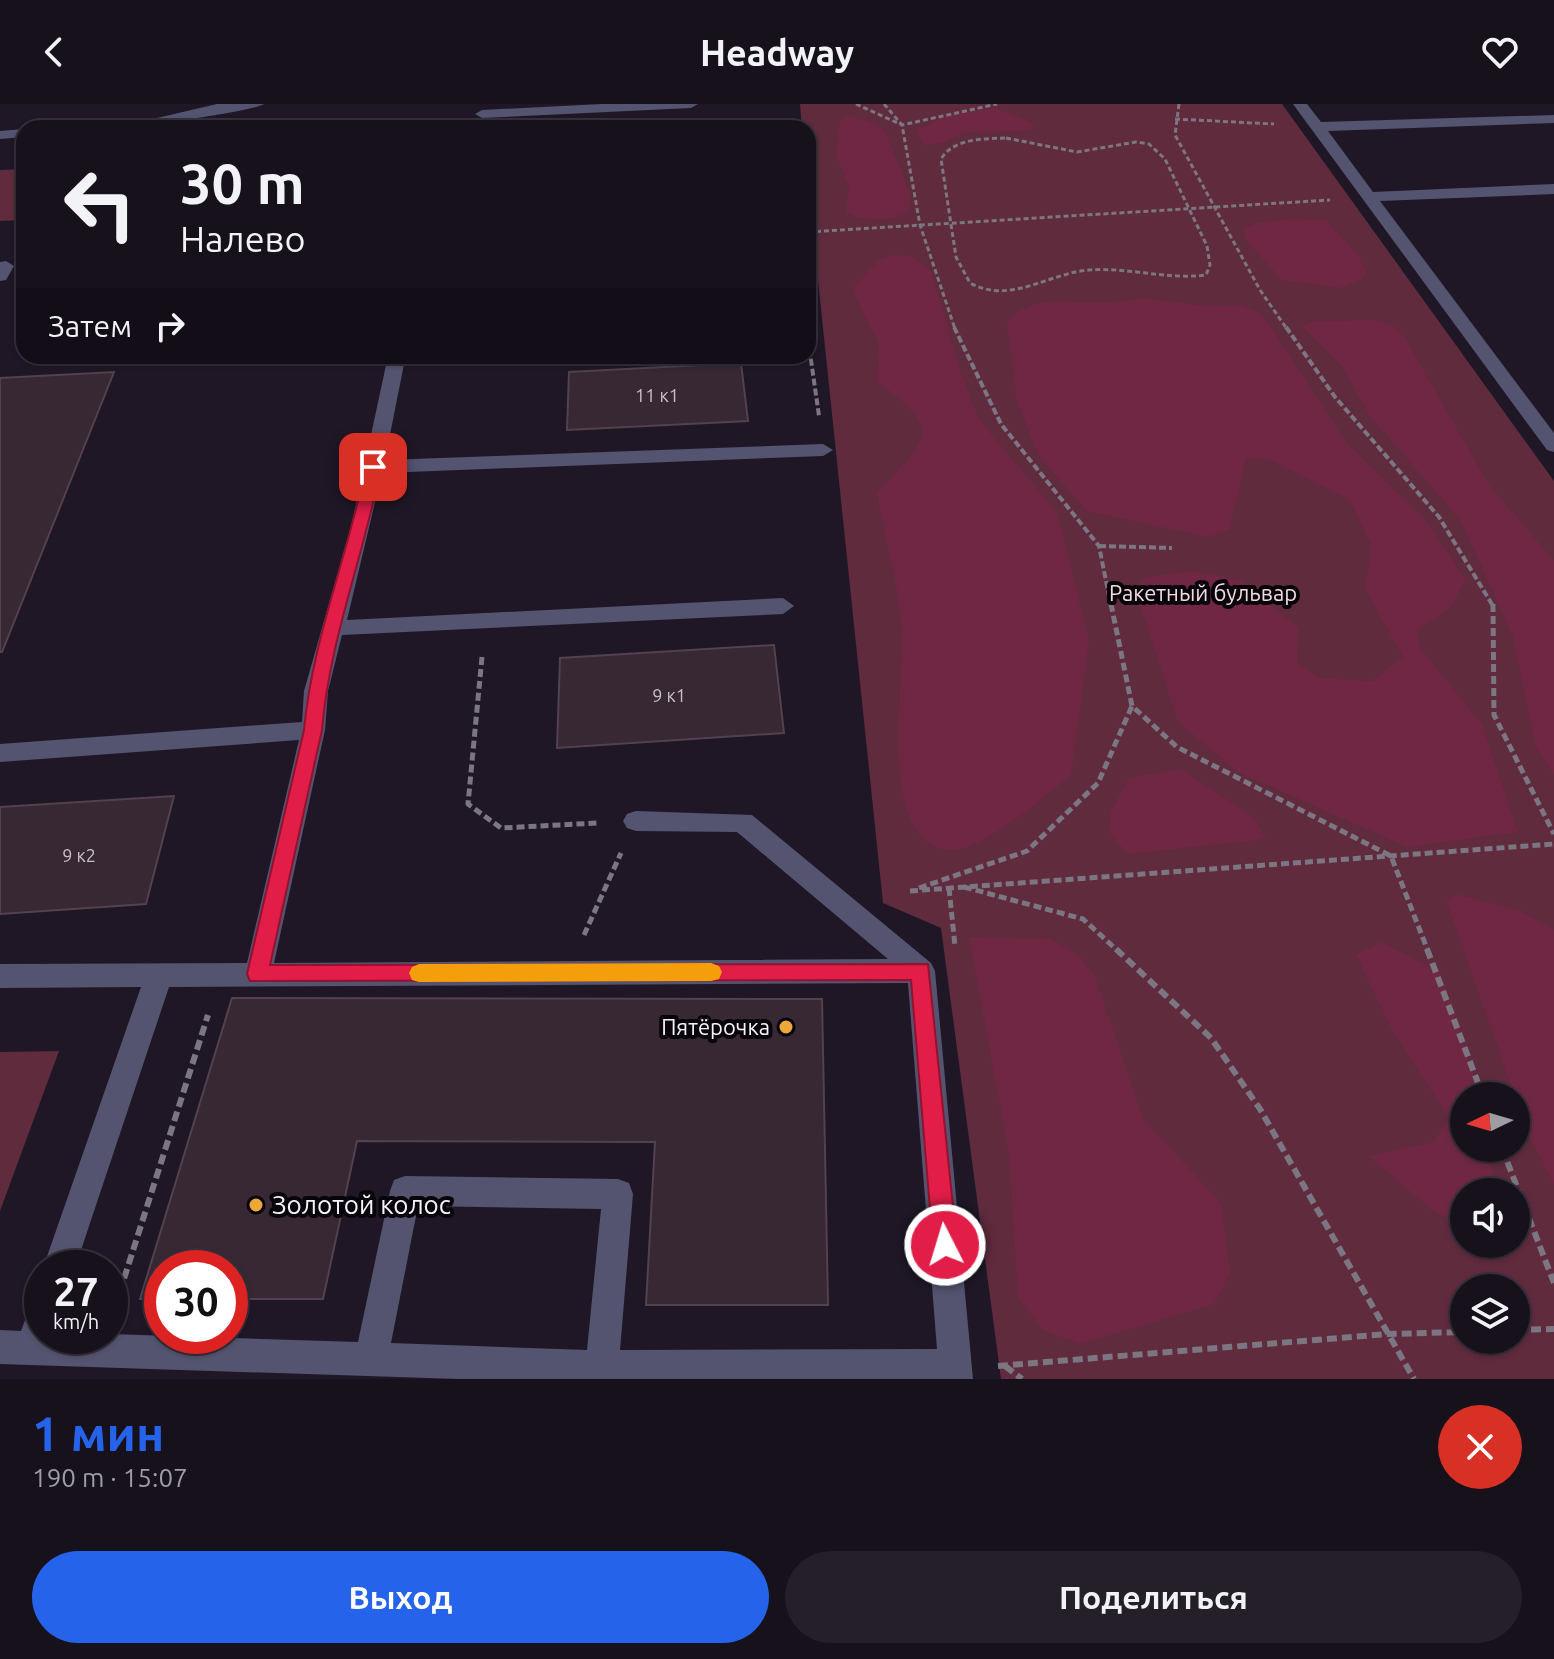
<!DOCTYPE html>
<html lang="ru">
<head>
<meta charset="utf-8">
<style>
  body { margin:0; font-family:Ubuntu,sans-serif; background:#241f29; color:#f1f3f6; height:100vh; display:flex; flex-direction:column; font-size:30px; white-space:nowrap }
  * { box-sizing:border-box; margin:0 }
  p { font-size:26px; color:#9e9da3 }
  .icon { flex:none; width:44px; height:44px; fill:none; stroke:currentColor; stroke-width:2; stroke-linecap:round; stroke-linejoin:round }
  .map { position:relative; height:1275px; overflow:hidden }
  .details { display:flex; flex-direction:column; background:#17111c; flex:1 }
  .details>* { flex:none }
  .banner { position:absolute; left:16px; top:16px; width:800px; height:244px; border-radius:24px; box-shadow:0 2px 6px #0004,0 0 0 2px #36313b; background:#17111c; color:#f1f3f6; overflow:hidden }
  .needle { width:52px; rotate:265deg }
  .tools { position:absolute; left:1450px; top:978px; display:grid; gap:16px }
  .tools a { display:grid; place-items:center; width:80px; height:80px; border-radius:50%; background:#17111c; box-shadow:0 2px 6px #0004,0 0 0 2px #36313b; font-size:40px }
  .speed { position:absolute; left:24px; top:1146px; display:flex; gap:16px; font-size:40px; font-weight:700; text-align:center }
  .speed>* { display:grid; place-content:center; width:104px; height:104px; border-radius:50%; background:#17111c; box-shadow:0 2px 6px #0004,0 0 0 2px #36313b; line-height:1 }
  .speed small { font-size:20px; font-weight:400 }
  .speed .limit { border:12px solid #d22; background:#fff; color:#111 }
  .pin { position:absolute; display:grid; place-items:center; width:68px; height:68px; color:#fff; margin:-34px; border-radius:16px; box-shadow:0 4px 12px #0006 }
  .me { position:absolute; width:88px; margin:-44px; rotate:355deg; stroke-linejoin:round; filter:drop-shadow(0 0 6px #0008) }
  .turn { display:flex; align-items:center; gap:28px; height:168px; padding:0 32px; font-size:36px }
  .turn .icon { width:104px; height:104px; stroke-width:2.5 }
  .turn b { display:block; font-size:56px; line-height:68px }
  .then { display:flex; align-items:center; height:76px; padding:0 32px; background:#0003; gap:16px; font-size:30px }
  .round { display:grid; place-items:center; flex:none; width:84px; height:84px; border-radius:42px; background:#241f29 }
  .head { display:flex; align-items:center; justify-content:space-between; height:136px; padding:0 32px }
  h1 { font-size:48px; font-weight:600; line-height:60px; color:#2563eb }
  .action { display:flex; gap:16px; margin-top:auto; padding:16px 32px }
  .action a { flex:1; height:92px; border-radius:48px; background:#2563eb; color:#fff; font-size:32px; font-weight:600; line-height:92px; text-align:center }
  .action a+a { background:#241f29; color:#f1f3f6 }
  header { display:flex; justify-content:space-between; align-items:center; height:104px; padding:0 32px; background:#17111c; font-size:36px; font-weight:600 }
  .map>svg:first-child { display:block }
  .green { fill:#5f2b3d; fill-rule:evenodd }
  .forest { fill:#702743 }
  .building { fill:#372833; stroke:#52424e; stroke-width:2 }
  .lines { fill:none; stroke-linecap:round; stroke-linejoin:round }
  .path-far3 { stroke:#7c7582; stroke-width:3; stroke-dasharray:5 3; stroke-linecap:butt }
  .path-far2 { stroke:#7c7582; stroke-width:4; stroke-dasharray:7 3; stroke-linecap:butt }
  .path-far1 { stroke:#7c7582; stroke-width:5; stroke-dasharray:8 4; stroke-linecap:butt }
  .path { stroke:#7c7582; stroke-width:6; stroke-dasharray:10 5; stroke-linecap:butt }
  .minor { fill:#545471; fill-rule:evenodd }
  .route { fill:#e11d48; stroke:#92132f; stroke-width:2 }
  .slow { fill:#f59e0b }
  .poi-dot { fill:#eda83c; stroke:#08050a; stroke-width:3 }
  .labels { text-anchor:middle; stroke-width:8; stroke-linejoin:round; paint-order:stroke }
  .number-label { font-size:18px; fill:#c7bfca }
  .park-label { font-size:22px; fill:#f1dae0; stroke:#08050a }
  .poi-label { font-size:22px; fill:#f7f1fc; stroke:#08050a; text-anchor:end }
  .near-poi-label { font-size:26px; fill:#f7f1fc; stroke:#08050a; text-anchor:start }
</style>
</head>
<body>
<header><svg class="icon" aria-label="back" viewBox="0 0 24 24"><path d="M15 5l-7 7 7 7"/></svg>Headway<svg class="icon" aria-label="heart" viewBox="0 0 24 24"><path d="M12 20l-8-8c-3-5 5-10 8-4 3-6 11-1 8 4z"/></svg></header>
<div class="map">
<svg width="1554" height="1275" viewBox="0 0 1554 1275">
  <rect width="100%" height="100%" fill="#1f1726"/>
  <g class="green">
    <path d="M800,0H1282L1554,377V1275H1001L941,824L883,799L808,80V24H802ZM1464,992H1516V1044H1464ZM1464,1088H1516V1140H1464ZM1464,1184H1516V1236H1464Z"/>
    <path d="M24,65V116L0,117V66Z"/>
    <path d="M59,947L0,1107V948Z"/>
  </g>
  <g class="forest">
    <path d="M994,4L1034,19L1030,27L965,28L941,39L924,41L916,26L949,11Z"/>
    <path d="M848,11L877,21L885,27L910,90L908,108C889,118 865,117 846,109L849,83L836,50L840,18Z"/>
    <path d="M1290,115L1326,116L1359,152L1367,171L1343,184L1282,176L1245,135L1244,126L1256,119Z"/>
    <path d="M892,151L912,152L931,166L960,266L979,316L1057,408L1089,537L1071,672C1043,692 981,750 947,746C876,736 905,578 902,528C899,482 885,434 877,389C924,337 948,326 877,278L879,240L852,185L878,157Z"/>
    <path d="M1144,194L1203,202H1242L1261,209L1346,338L1423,413L1466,476L1450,504L1417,525L1420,544L1482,621L1518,728L1407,743L1238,668L1178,618L1135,486L1146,473L1193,467L1243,477L1298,524L1297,559L1319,574L1372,577L1403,553L1366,486L1371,440L1350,396L1268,355L1246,354L1229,426L1208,433L1087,407L1039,352L1017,298L1007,218C1032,189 1071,199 1105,199C1118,198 1131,195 1144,194Z"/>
    <path d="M1375,216L1394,222L1405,234L1489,381L1554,457V671L1536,643L1513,532L1461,417L1369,311L1342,262L1301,222L1316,217Z"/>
    <path d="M1180,665L1254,713L1266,735L1128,750L1110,730L1111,707L1129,674Z"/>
    <path d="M1457,790L1521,807L1554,826V1081L1527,1027L1446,795Z"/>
    <path d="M969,833L1050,835L1078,850L1095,873L1143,1015L1221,1099L1230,1170L1214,1200L1080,1240L1043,1226L1018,1193L1009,1049Z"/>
    <path d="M1381,838L1441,869L1477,981L1479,992H1464V1044H1488L1495,1088H1464V1123L1432,1106L1369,1052L1433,1038L1449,1014L1390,922L1356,851Z"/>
  </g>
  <g class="building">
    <path d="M741,259L748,317L567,326L569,268Z"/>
    <path d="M114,268L2,548H0V274Z"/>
    <path d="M774,541L784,629L557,644L560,554Z"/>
    <path d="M174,692L146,800L0,810V703Z"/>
    <path d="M232,894L822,895L828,1201H646L655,1038L357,1037L323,1195H230V1164H162V1195H140Z"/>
  </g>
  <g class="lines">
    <g class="path-far3">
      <path d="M856,0L902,21L997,0"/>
      <path d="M884,0L902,21L920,121L955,225"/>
      <path d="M1179,0L1175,31L1260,186L1287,225"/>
      <path d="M1175,15L1274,20"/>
      <path d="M1006,34L1077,48L1136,38L1149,40L1165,55L1207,142L1210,161L1206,171C1167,176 1128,163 1089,166C1049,169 1010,201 970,179L956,153L941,55C954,34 983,35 1006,34Z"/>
      <path d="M808,128L1330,96"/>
    </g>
    <g class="path-far2">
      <path d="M954,223L1001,320L1099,442L1111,502"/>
      <path d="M1286,223L1335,293L1439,413L1493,502"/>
      <path d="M808,235L819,312"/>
      <path d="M1099,442L1172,444"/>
    </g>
    <g class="path-far1">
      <path d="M1111,500L1132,602L1177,643L1391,752L1428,847"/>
      <path d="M1493,500L1494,611L1554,730"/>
      <path d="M482,553L468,700L501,724L598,719"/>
      <path d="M964,783L1083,815L1118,847"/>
      <path d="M919,784L1027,747L1098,679L1132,602"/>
      <path d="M949,784L955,842"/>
      <path d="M910,787L1554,740"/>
      <path d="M584,831L621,749"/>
    </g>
    <g class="path">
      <path d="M1116,845L1211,934L1260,1005L1414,1275"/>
      <path d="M1427,845L1483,992"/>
      <path d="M1502,1044L1554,1179"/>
      <path d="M115,1203L208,911"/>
      <path d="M1516,1226L1554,1225"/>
      <path d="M998,1262L1388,1230L1464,1228"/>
      <path d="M1005,1262L1022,1275"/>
    </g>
    <g class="minor">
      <path d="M217,0H264C255,7 132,24 114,24Z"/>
      <path d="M602,0H698L691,4L482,14L475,10L482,6Z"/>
      <path d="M1293,0H1307L1321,18L1554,11V19L1328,27L1373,88L1554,80V90L1380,97L1554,329V348L1547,346Z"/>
      <path d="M24,25V33L0,35V27Z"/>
      <path d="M6,157L14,162L6,176L0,177V158Z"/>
      <path d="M388,252H472L463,257L404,260L385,356L823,340L833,346L823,352L382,369L347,516L783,494L794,502L783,510L342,531L328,587L325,626L274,859L888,855L737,728L636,727L627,724L623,717L627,710L636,707L752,711L931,859L935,867L973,1275H458L0,1260V1226L21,1227L30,1203L42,1199V1232L110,1230L358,1238L390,1087L394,1076L405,1072L618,1075L629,1079L633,1090L620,1246L937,1245L908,879L169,883L75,1164H43L141,883L0,884V860L247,859L299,636L0,658V640L302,618L304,587L352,419ZM418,1102L601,1105L587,1246L391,1239Z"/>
    </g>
  </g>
  <path class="route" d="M373,359L381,363C364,451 329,537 322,626L270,861L928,860L957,1141L953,1149L945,1153L936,1149L933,1141L911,876L250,877L247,870L304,626C312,537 348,451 366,363Z"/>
  <path class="slow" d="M711,859L719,862L722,868L719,875L711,877L419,878L412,876L409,869L412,863L419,860Z"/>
  <g class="poi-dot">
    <circle cx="786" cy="923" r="8"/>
    <circle cx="256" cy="1101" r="8"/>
  </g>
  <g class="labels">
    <g class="number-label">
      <text x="657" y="298">11 к1</text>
      <text x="669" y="598">9 к1</text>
      <text x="79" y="758">9 к2</text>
    </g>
    <g class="park-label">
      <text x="1203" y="497">Ракетный бульвар</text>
    </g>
    <g class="poi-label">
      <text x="770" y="931">Пятёрочка</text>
    </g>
    <g class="near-poi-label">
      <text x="272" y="1110">Золотой колос</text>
    </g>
  </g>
</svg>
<div class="tools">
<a><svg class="needle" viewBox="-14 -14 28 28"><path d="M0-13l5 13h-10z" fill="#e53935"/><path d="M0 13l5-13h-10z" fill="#9e9da3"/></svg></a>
<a><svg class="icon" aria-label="sound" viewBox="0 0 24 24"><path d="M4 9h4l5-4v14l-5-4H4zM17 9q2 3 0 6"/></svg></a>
<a><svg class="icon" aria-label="layers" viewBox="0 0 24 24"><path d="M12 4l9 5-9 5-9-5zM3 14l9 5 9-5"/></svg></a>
</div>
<div class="speed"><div>27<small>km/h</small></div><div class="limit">30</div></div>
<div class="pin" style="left:373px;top:363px;background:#d93025"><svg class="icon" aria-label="arrive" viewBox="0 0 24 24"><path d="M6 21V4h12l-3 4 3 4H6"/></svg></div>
<svg class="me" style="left:945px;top:1141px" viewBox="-20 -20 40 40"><circle r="17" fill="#e11d48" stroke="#fff" stroke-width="3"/><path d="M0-11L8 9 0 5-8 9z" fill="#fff"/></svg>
<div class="banner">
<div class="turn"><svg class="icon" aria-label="left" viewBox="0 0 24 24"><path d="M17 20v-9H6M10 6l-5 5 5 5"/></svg><div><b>30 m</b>Налево</div></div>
<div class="then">Затем<svg class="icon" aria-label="right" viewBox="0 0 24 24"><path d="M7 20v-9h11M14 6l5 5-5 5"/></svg></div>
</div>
</div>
<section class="details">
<div class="head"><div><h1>1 мин</h1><p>190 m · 15:07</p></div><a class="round" style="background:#d93025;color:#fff"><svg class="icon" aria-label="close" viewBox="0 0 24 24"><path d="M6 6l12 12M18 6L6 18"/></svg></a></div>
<div class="action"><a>Выход</a><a>Поделиться</a></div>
</section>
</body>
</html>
